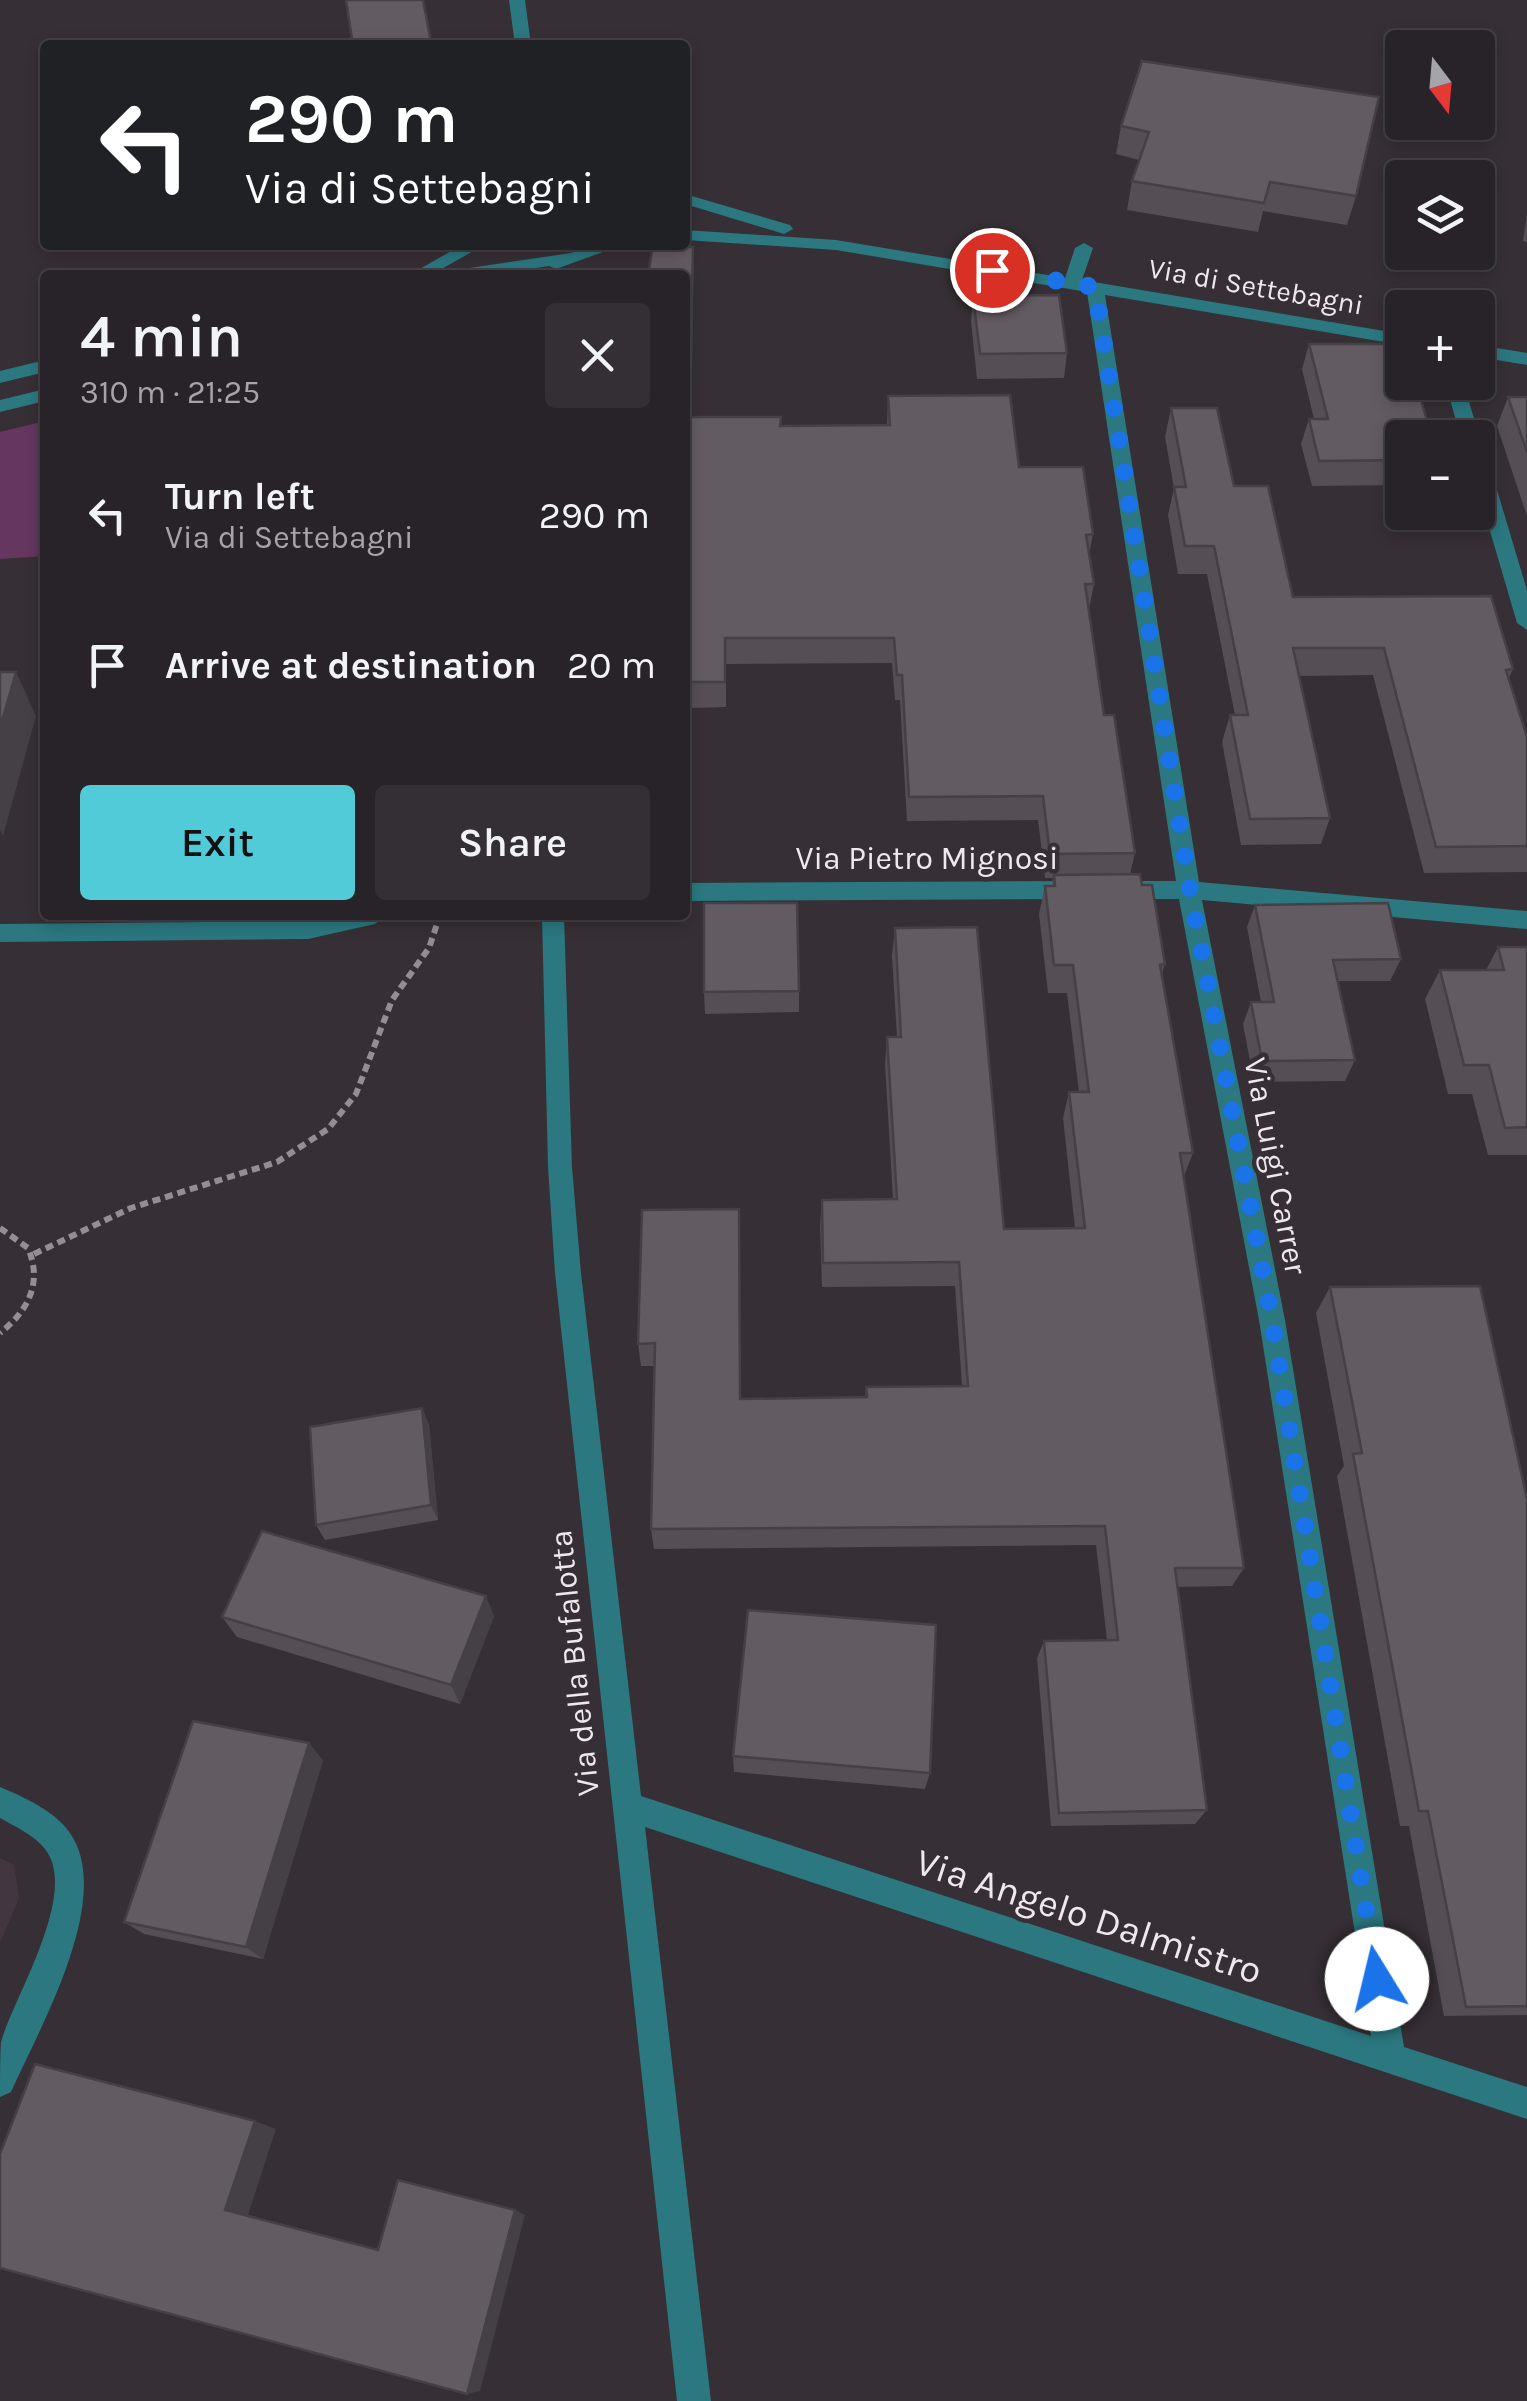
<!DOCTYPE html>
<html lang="en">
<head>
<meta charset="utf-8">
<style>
  body { margin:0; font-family:Karla,sans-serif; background:#342f34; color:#f1f3f6; height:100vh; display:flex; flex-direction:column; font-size:38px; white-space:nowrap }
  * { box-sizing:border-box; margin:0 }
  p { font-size:32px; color:#a5a4a8 }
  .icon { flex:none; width:55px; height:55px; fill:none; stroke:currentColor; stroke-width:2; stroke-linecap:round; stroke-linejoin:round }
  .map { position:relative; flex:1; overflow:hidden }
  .panel { position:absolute; left:40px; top:270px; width:650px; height:650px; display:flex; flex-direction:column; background:#282328; border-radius:10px; box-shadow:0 5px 15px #0003,0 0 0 2px #444045 }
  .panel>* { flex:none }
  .hud { position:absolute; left:40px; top:40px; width:650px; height:210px; border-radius:10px; box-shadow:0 5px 15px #0003,0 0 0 2px #444045; background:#202124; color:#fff; overflow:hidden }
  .needle { width:65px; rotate:164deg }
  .tools { position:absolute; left:1385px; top:30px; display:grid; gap:20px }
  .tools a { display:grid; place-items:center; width:110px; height:110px; border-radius:10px; background:#282328; box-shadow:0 5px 15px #0003,0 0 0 2px #444045; font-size:50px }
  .pin { position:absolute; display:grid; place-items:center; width:85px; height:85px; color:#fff; margin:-42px; border:5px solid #fff; border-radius:50%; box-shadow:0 2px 10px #0007 }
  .me { position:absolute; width:110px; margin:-55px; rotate:351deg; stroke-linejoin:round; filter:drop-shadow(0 0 8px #0008) }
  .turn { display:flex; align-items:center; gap:35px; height:210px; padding:0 40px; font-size:45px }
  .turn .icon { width:130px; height:130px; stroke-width:2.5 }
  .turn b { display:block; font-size:70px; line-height:85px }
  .round { display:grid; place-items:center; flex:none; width:105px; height:105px; border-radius:10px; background:#342f34 }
  .summary { display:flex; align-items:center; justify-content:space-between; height:170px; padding:0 40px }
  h1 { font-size:60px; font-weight:600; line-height:75px }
  .button { display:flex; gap:20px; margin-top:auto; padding:20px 40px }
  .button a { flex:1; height:115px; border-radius:10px; background:#52cbd9; color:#111; font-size:40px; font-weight:600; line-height:115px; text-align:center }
  .button a+a { background:#342f34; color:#f1f3f6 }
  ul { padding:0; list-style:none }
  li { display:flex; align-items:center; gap:30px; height:150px; padding:0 40px }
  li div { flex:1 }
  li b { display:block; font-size:38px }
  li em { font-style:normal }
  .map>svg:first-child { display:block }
  .built { fill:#423741 }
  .green { fill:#643660 }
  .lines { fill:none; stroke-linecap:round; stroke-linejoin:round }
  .path { stroke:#948e93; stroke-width:6; stroke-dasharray:8 5; stroke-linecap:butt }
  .minor { fill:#2b7880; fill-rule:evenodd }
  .wall { fill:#554e54 }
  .shaded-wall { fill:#454045 }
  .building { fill:#635b62; stroke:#454045; stroke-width:2.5 }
  .route { stroke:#1a73e8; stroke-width:18; stroke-dasharray:0 32.4 }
  .labels { text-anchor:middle; stroke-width:9; stroke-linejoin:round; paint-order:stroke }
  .far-street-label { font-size:28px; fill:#eee9ed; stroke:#362f35 }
  .street-label { font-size:32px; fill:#eee9ed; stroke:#362f35 }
  .near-street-label { font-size:38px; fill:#eee9ed; stroke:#362f35 }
</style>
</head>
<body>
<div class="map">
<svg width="1527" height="2401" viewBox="0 0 1527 2401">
  <rect width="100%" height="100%" fill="#362f35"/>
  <path class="built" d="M0,1858L14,1865L19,1898L0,1943Z"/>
  <path class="green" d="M45,421V556L0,559V432Z"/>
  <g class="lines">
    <g class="path">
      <path d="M0,1228L28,1248C43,1283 28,1311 0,1333"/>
      <path d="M34,1254L131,1208L277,1162L328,1129L356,1094L392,1000L429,948L440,915"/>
    </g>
    <g class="minor">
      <path d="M509,0H525L531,45H515Z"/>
      <path d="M685,194L790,225L793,229L784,234L685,204Z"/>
      <path d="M685,230L836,240L1065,278L1075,248L1084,243L1093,248L1082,280L1402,334V345L1105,295L1199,882L1527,911V929L1202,900L1285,1320L1404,2047L1527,2087V2119L645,1827L711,2401H677L555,1273L548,1167L542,915H564L572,1167L581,1273L641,1796L1371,2036L1259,1320L1179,899H1118L1107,890L1118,881H1176L1087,292L836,250L685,240Z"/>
      <path d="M462,245H484L431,275H409Z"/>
      <path d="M596,245H622L556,269L549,266L491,275H447L456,270L571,253Z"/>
      <path d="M1478,345L1527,353V365L1478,357Z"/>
      <path d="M45,360V372L0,383V371Z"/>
      <path d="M1445,382H1463L1480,438L1478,442V438H1461Z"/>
      <path d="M45,389V401L0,412V400Z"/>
      <path d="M1478,454L1488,460L1527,590V630L1517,623L1478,490Z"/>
      <path d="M1078,881L1089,890L1078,899L685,901V883Z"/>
      <path d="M335,915H386L375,924L308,939L0,942V924L308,921Z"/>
      <path d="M0,1787C24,1797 55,1811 70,1833C115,1898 39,2029 11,2092L0,2097C0,2080 0,2058 1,2042C13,1998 80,1893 45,1849C34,1835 16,1827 0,1818Z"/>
    </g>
  </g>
  <g class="wall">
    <path d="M1142,61L1356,196L1347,225L1263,211L1258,232L1127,210L1132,181L1139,160L1116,154L1121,126Z"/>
    <path d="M1527,214V242L1523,241Z"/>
    <path d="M693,272L692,373H685V275Z"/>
    <path d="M973,296L1067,353L1064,378L977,379L971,321Z"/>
    <path d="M1309,344L1425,386L1402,438V485L1312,486L1301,444L1309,419H1314L1302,369Z"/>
    <path d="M888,396L1019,467L1093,534L1089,555L1094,584L1089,609L1104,715L1135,853L1130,874L1142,885L1165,964L1162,974L1193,1153L1184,1176L1244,1568L1232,1586L1178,1587L1207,1810L1195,1824L1051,1826L1037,1658L1044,1641L1107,1640L1096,1545L654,1549L651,1529L655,1366H641L638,1344L642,1210L740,1399L865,1397L866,1387L962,1386L955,1286L822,1287L820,1225L822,1200L893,1199L885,1064L887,1037H897L892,956L895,928L1004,1229L1075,1228L1063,1118L1069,1092H1079L1067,993H1048L1039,914L1045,886H1052L1053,878H1045L1038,820L907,821L900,700H895L892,663L726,664V707L690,708L688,851H685V417L781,426L887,425Z"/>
    <path d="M1508,397H1527V516L1497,426Z"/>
    <path d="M1171,408L1234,486L1293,597L1513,669L1509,678L1527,737V872L1424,873L1373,675L1299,676L1330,818L1321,844L1241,845L1222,742L1230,715H1235L1207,574H1178L1168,515L1174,488L1165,437Z"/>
    <path d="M1255,905L1401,959L1390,981H1338L1355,1060L1345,1081L1254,1082L1243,1024L1251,1002H1261L1247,927Z"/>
    <path d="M1498,947H1527V1155H1488L1472,1094H1448L1425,999L1440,970H1486Z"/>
    <path d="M799,991V1012L705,1014L704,992Z"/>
    <path d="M1330,1287L1527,1499V2015L1444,2016L1409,1826H1400L1337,1476L1344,1466L1316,1313Z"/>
    <path d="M422,1408L429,1425L438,1520L325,1540L316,1525Z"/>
    <path d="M494,1616L460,1704L237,1637L222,1617Z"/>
    <path d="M733,1756L930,1773L925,1789L734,1772Z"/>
    <path d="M323,1760L263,1959L144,1934L124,1922Z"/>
  </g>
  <g class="shaded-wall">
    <path d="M693,247V272L692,373L691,348Z"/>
    <path d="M16,672L36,716L3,836L0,830V728Z"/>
    <path d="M689,682L690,708L688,851L687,826Z"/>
    <path d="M422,1408L429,1425L438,1520L431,1505Z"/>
    <path d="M486,1596L494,1616L460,1704L451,1685Z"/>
    <path d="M309,1743L323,1760L263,1959L246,1947Z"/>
    <path d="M255,2121L276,2129L248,2215L394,2253L378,2250L225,2210Z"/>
    <path d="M515,2210L525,2215L480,2391L467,2394Z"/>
  </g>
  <g class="building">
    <path d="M346,0H423L431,42L400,45H353Z"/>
    <path d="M1142,61L1379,97L1356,196L1270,182L1264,203L1132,181L1149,132L1121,126Z"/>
    <path d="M653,245L693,247L691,348H685V275H648Z"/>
    <path d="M1059,295L1067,353L980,354L973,296Z"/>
    <path d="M1309,344H1402V382H1424L1425,386H1417L1432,438H1402V460L1319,461L1309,419H1328Z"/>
    <path d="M1010,395L1019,467H1083L1093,534L1086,535L1094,584H1085L1104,715H1114L1135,853L1050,854L1043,796L909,797L902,675H897L894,638H725V682H689L687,826H685V417H781L780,426L890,425L888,396Z"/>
    <path d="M1508,397H1527V452Z"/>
    <path d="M1171,408H1217L1234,486H1268L1293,597L1491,596L1513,669L1506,670L1527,737V846L1436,847L1384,648H1293L1330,818L1250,819L1230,715H1248L1214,546H1185L1174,487H1186Z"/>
    <path d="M0,672H16L0,728Z"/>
    <path d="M1140,874L1142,885H1152L1165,964L1160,965L1193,1153H1180L1244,1568H1175L1207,1810L1059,1813L1044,1641L1118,1640L1105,1526L651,1529L655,1343L638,1344L642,1210L739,1209L740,1399L867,1397L866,1387L968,1386L959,1262L823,1263L822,1200L897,1199L887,1037H901L895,928L977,927L1004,1229L1085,1228L1069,1092H1089L1073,965H1054L1045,886H1055L1054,875Z"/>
    <path d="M704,903H797L799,991L704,992Z"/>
    <path d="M1388,903L1401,959L1333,960L1355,1060L1262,1061L1251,1002H1274L1255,905Z"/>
    <path d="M1498,947H1527V1127L1505,1128L1489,1065H1464L1440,970H1504Z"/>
    <path d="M1480,1286L1527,1499V2006L1466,2007L1428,1811H1419L1353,1454L1362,1453L1330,1287Z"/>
    <path d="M422,1408L431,1505L316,1525L310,1427Z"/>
    <path d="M262,1531L486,1596L451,1685L222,1617Z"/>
    <path d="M748,1610L936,1625L930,1773L733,1756Z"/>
    <path d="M193,1721L309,1743L246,1947L124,1922Z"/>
    <path d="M35,2064L255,2121L225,2210L378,2250L398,2180L515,2210L467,2394L0,2268V2154Z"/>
  </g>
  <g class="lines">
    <path class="route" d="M992,270L1095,287L1190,890L1272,1320L1377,1979"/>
  </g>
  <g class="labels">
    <g class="far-street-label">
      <text transform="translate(1256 286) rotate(10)" y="10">Via di Settebagni</text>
    </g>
    <g class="street-label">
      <text x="927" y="869">Via Pietro Mignosi</text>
      <text transform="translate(1276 1166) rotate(79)" y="11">Via Luigi Carrer</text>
      <text transform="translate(574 1663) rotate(-96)" y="11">Via della Bufalotta</text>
    </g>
    <g class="near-street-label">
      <text transform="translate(1089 1916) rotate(18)" y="13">Via Angelo Dalmistro</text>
    </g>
  </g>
</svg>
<div class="tools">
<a><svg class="needle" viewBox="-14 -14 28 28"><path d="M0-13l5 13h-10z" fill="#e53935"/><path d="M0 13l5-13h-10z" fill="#a5a4a8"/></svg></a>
<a><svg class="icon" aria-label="layers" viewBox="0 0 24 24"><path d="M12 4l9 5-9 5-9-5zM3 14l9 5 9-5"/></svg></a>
<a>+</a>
<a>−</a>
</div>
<div class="pin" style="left:992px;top:270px;background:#d93025"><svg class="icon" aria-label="arrive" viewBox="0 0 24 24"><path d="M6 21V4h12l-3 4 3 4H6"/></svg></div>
<svg class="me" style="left:1377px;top:1979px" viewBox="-20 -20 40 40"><circle r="19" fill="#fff"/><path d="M0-13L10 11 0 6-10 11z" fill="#1a73e8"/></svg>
<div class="hud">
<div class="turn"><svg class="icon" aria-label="left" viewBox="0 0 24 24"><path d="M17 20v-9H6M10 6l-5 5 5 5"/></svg><div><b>290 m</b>Via di Settebagni</div></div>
</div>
<section class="panel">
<div class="summary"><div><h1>4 min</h1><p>310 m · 21:25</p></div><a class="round"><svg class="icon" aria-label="close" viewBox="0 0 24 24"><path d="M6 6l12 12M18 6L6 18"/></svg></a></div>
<ul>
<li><svg class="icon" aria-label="left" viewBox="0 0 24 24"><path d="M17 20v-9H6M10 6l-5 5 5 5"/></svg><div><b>Turn left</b><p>Via di Settebagni</p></div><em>290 m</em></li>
<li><svg class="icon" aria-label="arrive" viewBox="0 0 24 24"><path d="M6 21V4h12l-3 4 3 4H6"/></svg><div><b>Arrive at destination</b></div><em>20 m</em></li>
</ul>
<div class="button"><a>Exit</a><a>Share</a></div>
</section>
</div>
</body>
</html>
